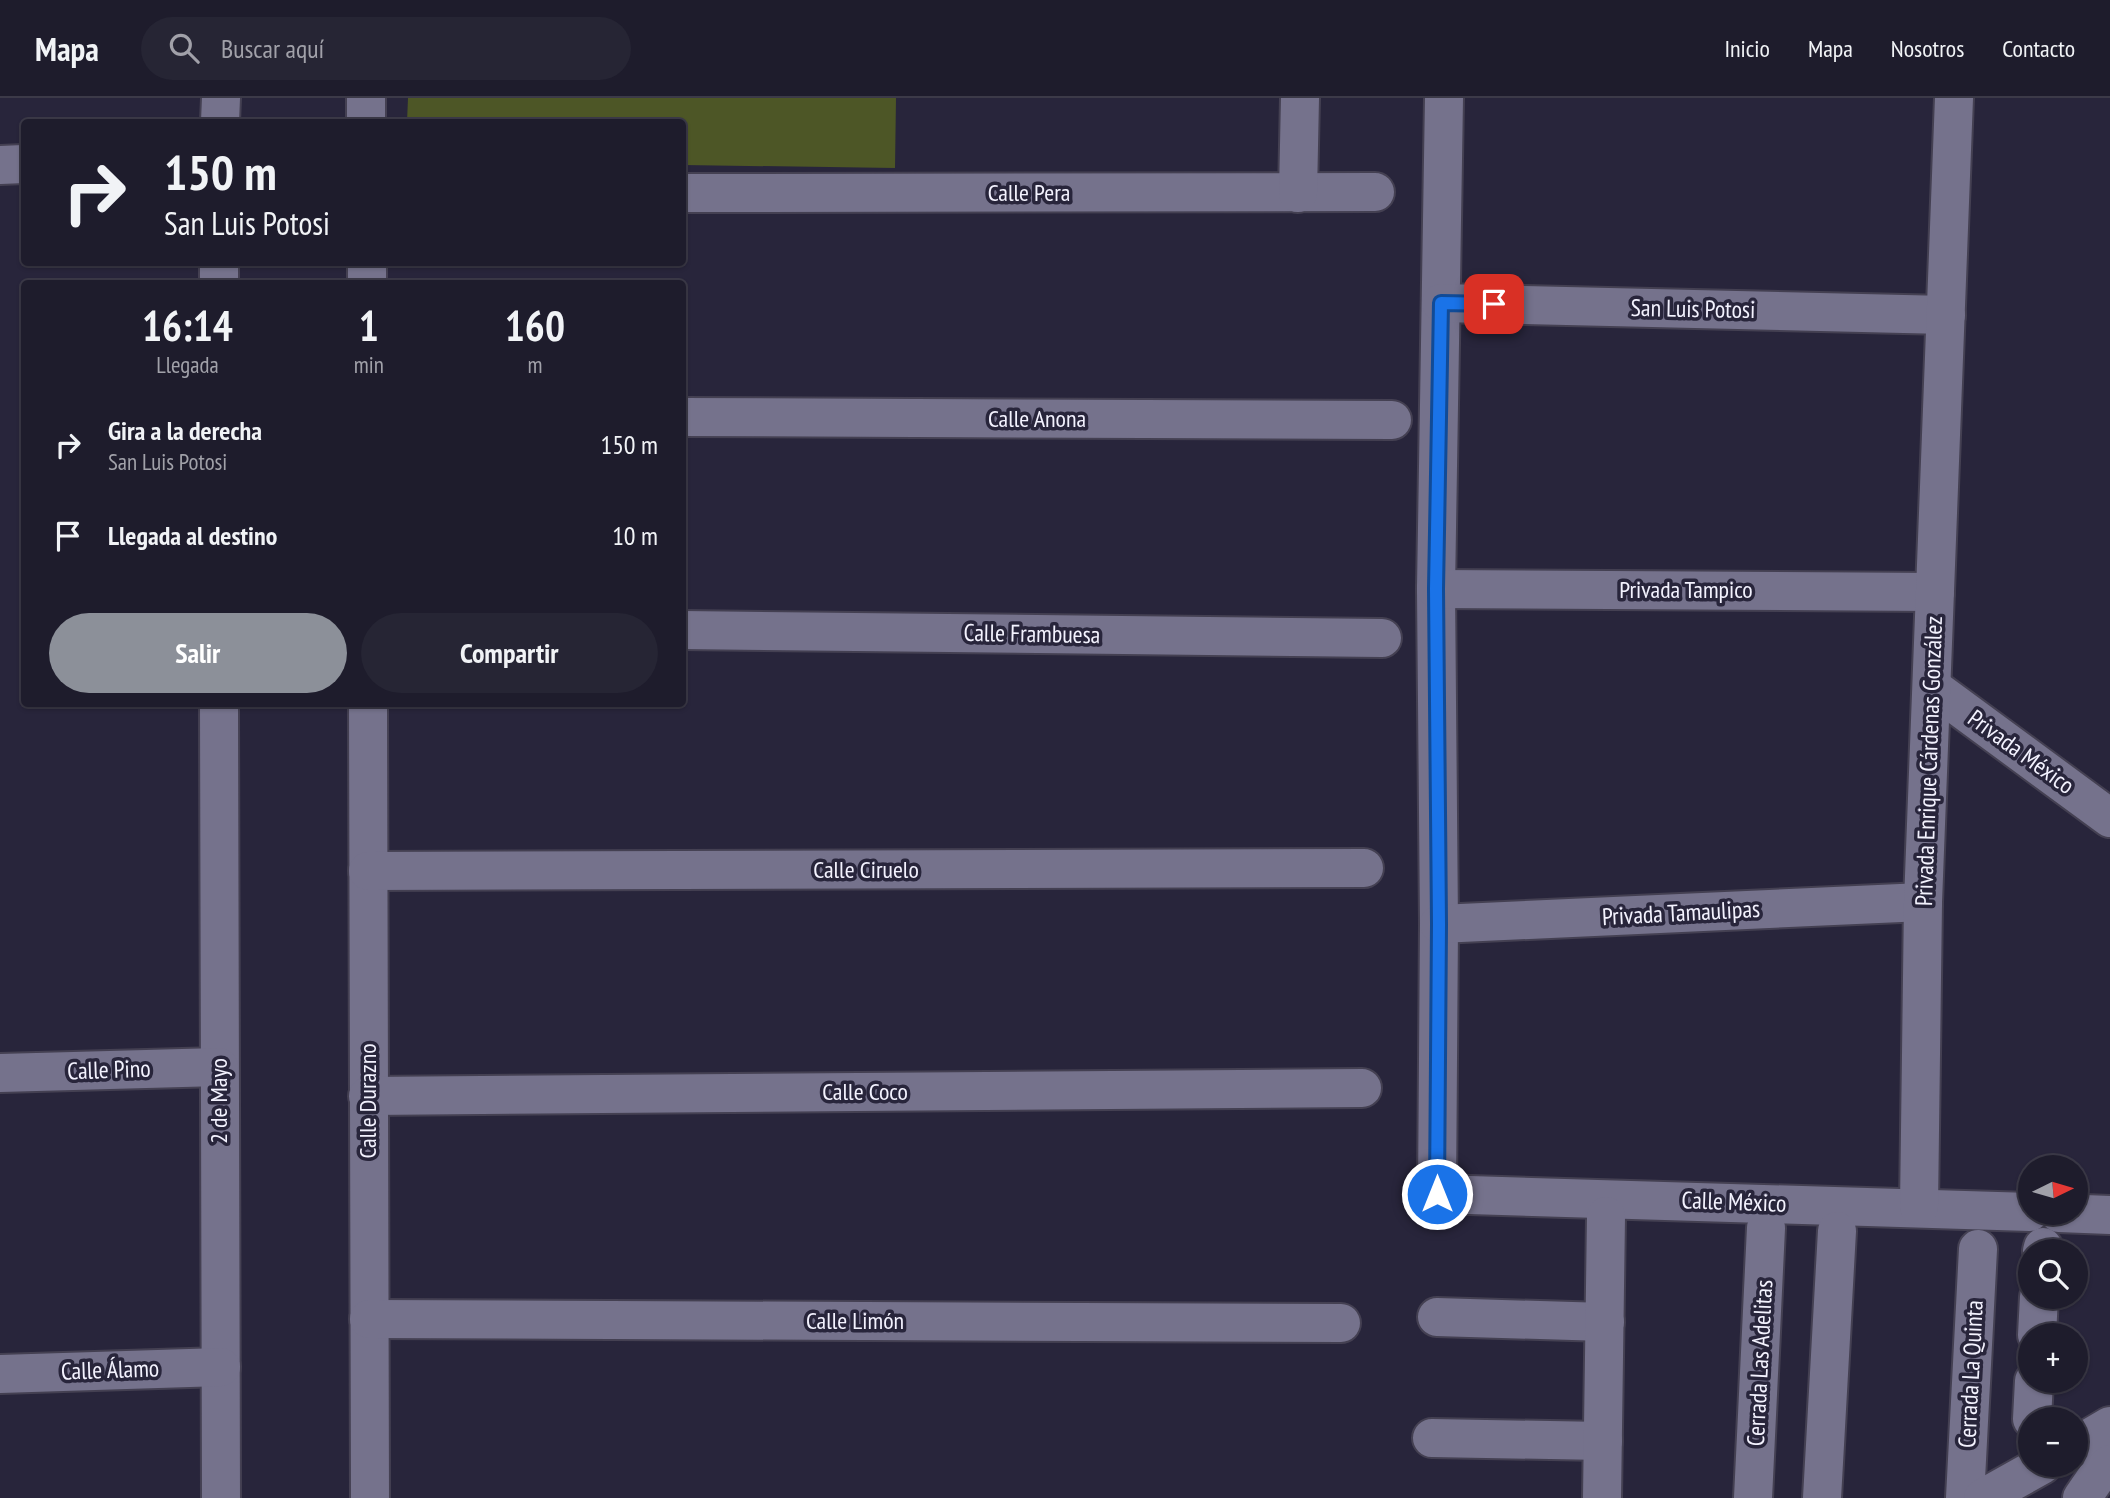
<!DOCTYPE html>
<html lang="es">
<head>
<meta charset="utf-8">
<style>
  body { margin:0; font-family:"PT Sans Narrow",sans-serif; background:#262534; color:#f1f3f6; height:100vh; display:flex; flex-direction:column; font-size:26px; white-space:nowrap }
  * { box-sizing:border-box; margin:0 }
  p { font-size:23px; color:#a1a1a9 }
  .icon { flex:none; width:38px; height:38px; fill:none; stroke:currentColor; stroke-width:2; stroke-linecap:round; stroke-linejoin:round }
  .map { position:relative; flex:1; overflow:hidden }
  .sheet { position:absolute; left:21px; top:182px; width:665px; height:427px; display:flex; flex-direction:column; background:#1e1c2c; border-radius:7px; box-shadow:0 2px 5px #0004,0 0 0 2px #3c3a48 }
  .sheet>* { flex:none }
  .top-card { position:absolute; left:21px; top:21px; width:665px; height:147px; border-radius:7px; box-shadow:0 2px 5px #0004,0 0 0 2px #3c3a48; background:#1e1c2c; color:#f1f3f6; overflow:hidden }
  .needle { width:46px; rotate:85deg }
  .fabs { position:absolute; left:2018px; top:1057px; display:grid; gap:14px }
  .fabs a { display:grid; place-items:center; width:70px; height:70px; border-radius:50%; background:#1e1c2c; box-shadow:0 2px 5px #0004,0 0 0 2px #3c3a48; font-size:35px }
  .pin { position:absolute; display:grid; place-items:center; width:60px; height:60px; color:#fff; margin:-30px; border-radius:14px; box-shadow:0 4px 10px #0006 }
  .me { position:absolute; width:77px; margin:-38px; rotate:0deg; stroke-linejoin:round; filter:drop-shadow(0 0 5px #0008) }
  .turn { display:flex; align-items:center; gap:24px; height:147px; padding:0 28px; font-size:32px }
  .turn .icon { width:91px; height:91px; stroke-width:2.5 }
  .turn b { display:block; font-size:49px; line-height:60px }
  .eta { display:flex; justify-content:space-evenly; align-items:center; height:119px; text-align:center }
  .eta b { font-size:42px; font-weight:700; line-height:49px }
  .action { display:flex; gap:14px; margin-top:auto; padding:14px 28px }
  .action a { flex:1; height:80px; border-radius:42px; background:#8c9099; color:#fff; font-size:28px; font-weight:700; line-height:80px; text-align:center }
  .action a+a { background:#262534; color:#f1f3f6 }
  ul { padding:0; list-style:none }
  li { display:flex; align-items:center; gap:21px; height:91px; padding:0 28px }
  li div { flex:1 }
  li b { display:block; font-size:26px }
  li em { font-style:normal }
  header { display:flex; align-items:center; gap:42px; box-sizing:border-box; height:98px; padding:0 35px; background:#1e1c2c; border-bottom:2px solid #3c3a48 }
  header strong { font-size:33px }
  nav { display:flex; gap:38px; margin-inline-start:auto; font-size:24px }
  .search { width:490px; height:63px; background:#262534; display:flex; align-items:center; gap:18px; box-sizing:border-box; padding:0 24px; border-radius:38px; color:#a1a1a9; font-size:26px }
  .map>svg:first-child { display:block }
  .green { fill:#4d5626 }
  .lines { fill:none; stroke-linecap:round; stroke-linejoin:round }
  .minor-casing { stroke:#444052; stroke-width:42 }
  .minor { stroke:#75728c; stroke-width:38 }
  .route-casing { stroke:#114b97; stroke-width:18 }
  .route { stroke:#1a73e8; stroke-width:12 }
  .labels { text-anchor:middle; stroke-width:7; stroke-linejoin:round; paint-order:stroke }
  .street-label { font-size:24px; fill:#f3f2fe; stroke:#28253b }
</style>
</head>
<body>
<header>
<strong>Mapa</strong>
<div class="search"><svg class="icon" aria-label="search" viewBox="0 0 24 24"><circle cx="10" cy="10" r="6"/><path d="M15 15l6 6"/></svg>Buscar aquí</div>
<nav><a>Inicio</a><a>Mapa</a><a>Nosotros</a><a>Contacto</a></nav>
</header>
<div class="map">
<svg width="2110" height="1400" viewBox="0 0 2110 1400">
  <rect width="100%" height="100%" fill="#28253b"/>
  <path class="green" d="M408,0H896L895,70L683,67L682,24H407Z"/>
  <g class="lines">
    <defs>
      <g id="minor">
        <path d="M366,0V24"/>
        <path d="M1444,0L1436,491L1439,826L1437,1096L2030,1114"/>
        <path d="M220,24L221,0"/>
        <path d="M0,67L24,66"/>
        <path d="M682,95L1375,94"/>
        <path d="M1298,95L1300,0"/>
        <path d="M367,164V186"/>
        <path d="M219,186V164"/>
        <path d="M1441,205L1946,217"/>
        <path d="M682,319L1392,322"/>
        <path d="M1436,491L1935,494"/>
        <path d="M682,532L1382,540"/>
        <path d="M1932,589L2110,720"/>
        <path d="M219,606L221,1400"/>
        <path d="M368,606L370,1400"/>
        <path d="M368,773L1364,770"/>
        <path d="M1439,826L1923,804"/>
        <path d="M0,975L219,969"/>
        <path d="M368,998L1362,990"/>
        <path d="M1919,1109L1923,804L1954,0"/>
        <path d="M2059,1115L2110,1117"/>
        <path d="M2042,1153L2043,1149"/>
        <path d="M1437,1219L1605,1224"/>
        <path d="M369,1221L1341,1225"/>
        <path d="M2037,1237L2039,1199"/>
        <path d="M0,1276L221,1269"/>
        <path d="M2032,1321L2034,1283"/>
        <path d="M1432,1340L1603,1343"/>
        <path d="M2076,1348L2110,1328"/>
        <path d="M1602,1400L1606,1118"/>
        <path d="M1753,1400L1766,1130"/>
        <path d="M1822,1400L1837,1133"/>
        <path d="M1965,1400L1978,1151"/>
        <path d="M1983,1400L2042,1367"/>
        <path d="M2082,1400L2095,1381L2110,1366"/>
      </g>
    </defs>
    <use href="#minor" class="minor-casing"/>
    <use href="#minor" class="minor"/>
  </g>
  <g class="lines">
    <defs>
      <path id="route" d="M1437,1096L1439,826L1436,491L1441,205L1494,206"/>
    </defs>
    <use href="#route" class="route-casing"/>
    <use href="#route" class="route"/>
  </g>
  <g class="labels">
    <g class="street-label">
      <text x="1029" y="103">Calle Pera</text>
      <text transform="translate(1693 211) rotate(1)" y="8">San Luis Potosi</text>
      <text x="1037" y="329">Calle Anona</text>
      <text x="1686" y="500">Privada Tampico</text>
      <text transform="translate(1032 536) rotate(1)" y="8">Calle Frambuesa</text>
      <text transform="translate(2021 654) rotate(36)" y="8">Privada México</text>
      <text transform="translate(1929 663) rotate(-88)" y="8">Privada Enrique Cárdenas González</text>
      <text x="866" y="780">Calle Ciruelo</text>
      <text transform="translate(1681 815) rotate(-3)" y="8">Privada Tamaulipas</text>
      <text transform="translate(109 972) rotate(-2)" y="8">Calle Pino</text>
      <text x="865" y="1002">Calle Coco</text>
      <text transform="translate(219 1003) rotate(-90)" y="8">2 de Mayo</text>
      <text transform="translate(368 1003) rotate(-90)" y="8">Calle Durazno</text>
      <text transform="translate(1734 1104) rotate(2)" y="8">Calle México</text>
      <text x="855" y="1231">Calle Limón</text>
      <text transform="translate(1760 1265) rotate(-87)" y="8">Cerrada Las Adelitas</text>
      <text transform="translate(110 1272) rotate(-2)" y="8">Calle Álamo</text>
      <text transform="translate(1971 1276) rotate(-87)" y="8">Cerrada La Quinta</text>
    </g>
  </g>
</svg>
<div class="fabs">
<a><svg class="needle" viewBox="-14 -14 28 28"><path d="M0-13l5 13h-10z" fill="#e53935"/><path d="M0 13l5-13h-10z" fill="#a1a1a9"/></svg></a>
<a><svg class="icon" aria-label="search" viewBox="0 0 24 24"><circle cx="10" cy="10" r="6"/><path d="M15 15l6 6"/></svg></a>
<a>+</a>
<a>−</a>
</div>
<div class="pin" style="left:1494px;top:206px;background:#d93025"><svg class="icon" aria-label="arrive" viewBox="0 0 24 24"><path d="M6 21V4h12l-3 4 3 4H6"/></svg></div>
<svg class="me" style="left:1437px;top:1096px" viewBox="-20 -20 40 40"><circle r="17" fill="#1a73e8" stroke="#fff" stroke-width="3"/><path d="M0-11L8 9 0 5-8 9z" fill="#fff"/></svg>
<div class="top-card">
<div class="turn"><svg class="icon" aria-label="right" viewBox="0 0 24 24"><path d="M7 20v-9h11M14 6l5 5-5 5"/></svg><div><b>150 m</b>San Luis Potosi</div></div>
</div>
<section class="sheet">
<div class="eta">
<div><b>16:14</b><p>Llegada</p></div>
<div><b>1</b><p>min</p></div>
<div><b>160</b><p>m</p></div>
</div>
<ul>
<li><svg class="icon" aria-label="right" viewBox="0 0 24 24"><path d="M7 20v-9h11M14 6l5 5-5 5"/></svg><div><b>Gira a la derecha</b><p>San Luis Potosi</p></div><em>150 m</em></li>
<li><svg class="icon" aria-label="arrive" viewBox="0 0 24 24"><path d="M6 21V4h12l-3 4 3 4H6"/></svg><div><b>Llegada al destino</b></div><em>10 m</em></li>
</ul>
<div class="action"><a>Salir</a><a>Compartir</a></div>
</section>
</div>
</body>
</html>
